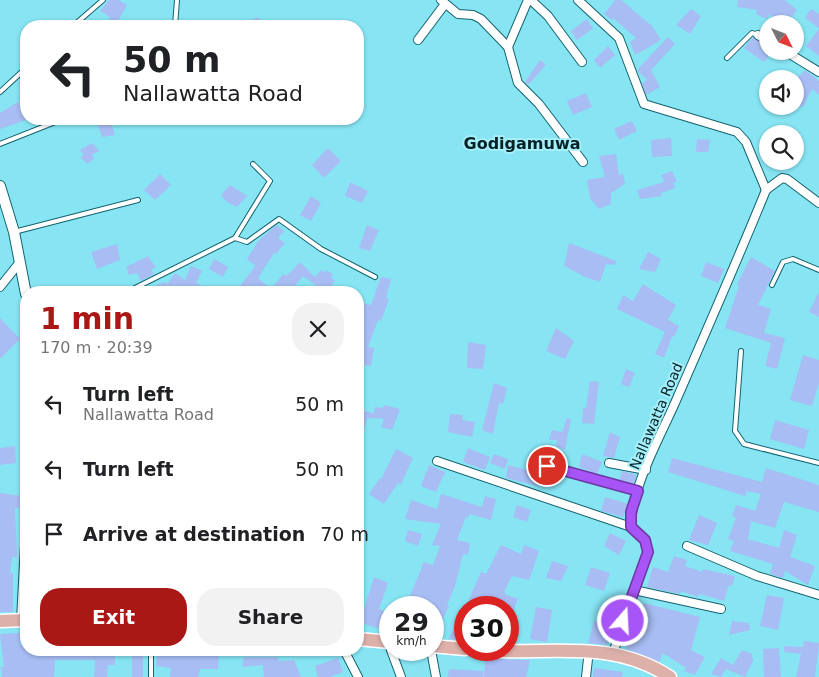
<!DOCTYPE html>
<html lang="en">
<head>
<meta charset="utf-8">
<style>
  body { margin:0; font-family:"DejaVu Sans",sans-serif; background:#f2f2f2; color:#202124; height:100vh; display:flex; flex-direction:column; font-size:19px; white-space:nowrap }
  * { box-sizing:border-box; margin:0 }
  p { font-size:16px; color:#757577 }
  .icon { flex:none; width:28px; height:28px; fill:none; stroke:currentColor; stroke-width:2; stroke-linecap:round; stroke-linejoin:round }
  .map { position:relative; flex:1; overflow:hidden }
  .sheet { position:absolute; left:20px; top:286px; width:344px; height:370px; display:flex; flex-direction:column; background:#fff; border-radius:20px; box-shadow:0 1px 4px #0004 }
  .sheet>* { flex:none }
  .hud { position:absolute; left:20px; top:20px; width:344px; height:105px; border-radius:20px; box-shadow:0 1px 4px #0004; background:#fff; color:#202124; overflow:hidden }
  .needle { width:32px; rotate:132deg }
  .fabs { position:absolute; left:759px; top:15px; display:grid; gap:10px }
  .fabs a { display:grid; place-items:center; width:45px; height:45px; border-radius:50%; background:#fff; box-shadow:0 1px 4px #0004; font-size:25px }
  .speed { position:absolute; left:379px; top:596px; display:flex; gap:10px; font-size:25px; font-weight:700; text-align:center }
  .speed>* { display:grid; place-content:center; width:65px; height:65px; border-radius:50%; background:#fff; box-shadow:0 1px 4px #0004; line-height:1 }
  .speed small { font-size:12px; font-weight:400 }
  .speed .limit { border:8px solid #d22; background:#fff; color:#111 }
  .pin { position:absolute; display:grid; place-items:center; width:42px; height:42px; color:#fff; margin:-21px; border:2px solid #fff; border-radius:50%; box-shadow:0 1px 5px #0007 }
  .me { position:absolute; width:55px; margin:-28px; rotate:19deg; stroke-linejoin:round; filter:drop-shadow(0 0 4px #0008) }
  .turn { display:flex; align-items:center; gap:18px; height:105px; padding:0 20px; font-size:22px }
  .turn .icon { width:65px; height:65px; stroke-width:2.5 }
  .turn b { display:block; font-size:35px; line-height:42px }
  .round { display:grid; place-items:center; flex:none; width:52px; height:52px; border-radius:20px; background:#f2f2f2 }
  .overview { display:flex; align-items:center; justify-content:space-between; height:85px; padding:0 20px }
  h1 { font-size:30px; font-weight:600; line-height:38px; color:#aa1815 }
  .button { display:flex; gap:10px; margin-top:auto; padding:10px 20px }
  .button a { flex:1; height:58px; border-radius:20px; background:#aa1815; color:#fff; font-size:20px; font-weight:600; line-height:58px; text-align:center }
  .button a+a { background:#f2f2f2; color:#202124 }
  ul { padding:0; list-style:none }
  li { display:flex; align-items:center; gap:15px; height:65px; padding:0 20px }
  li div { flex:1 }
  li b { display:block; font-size:19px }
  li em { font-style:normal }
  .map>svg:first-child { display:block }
  .building { fill:#a7bdf4 }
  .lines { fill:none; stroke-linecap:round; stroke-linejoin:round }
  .service-casing { stroke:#13636e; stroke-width:6 }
  .minor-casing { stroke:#13636e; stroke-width:10 }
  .tertiary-casing { stroke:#13636e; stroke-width:12 }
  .primary-casing { stroke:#fff; stroke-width:15 }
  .service { stroke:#fff; stroke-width:4 }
  .minor { stroke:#fff; stroke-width:8 }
  .tertiary { stroke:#fff; stroke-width:10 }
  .primary { stroke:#ddb0aa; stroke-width:12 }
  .route-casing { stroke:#6d37a1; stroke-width:12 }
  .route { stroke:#a855f7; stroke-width:9 }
  .labels { text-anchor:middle; stroke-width:4; stroke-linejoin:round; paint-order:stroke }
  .street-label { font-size:14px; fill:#032226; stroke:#a6eefa }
  .quarter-label { font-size:16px; font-weight:bold; fill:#032226; stroke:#a6eefa }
</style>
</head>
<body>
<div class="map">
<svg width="819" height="677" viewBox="0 0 819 677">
  <rect width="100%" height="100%" fill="#86e4f3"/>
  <g class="building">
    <path d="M109,0H118L127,5L115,26H106L110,17L100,11Z"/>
    <path d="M615,0H621L652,26L661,40L635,55L630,42L636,38L613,18L612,20L604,14Z"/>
    <path d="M738,0H785L797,10L788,22L785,19L778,24L770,14L767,19L756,14L757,10L737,7Z"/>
    <path d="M691,9L701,16L690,34L676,25Z"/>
    <path d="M811,9L819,14V28L805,18Z"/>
    <path d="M256,17L271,26H248Z"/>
    <path d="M587,19L593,28L577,40L571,31Z"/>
    <path d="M819,29V56L806,46Z"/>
    <path d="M668,37L675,44L651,70L660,87L646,95L642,83L647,80L637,70Z"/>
    <path d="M753,37L768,47V51H772L764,62L744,48Z"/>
    <path d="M608,46L615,55L600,68L594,60Z"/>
    <path d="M540,60L546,65L528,85L525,82Z"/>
    <path d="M805,70L819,81V95L812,89L803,107L795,105V81Z"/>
    <path d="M586,93L592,107L573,115L567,101Z"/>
    <path d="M18,102L26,120L0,129V113Z"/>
    <path d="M96,119H110L115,135L102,137Z"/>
    <path d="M632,121L637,131L619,140L614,129Z"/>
    <path d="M671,138L672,156L652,157L651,140Z"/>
    <path d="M697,139L710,140L708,152H696Z"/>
    <path d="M92,143L99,151L92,155L94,159L87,164L80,157L84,155L80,150Z"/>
    <path d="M328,148L341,161L324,178L312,165Z"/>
    <path d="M616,154L619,175L623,174L625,184L611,193V204L599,209L590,198L587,180L605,177L599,156Z"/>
    <path d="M672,171L677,182L673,183L675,188L661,193L662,196L640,199L637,190L664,182L661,175Z"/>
    <path d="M160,174L171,185L155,200L144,190Z"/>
    <path d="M350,182L368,191L362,203L345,196Z"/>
    <path d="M230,185L247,196L237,207L227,202L221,195Z"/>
    <path d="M311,196L321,203L311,221L300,215Z"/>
    <path d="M277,225L284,231L278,238L285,243L276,254L274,253L258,278L271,289L283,274L287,276L300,262L315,277L321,270L324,273L327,270L333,275L331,277L335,281L325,292L303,276L290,292H235L254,268L255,265L247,259L259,240Z"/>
    <path d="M367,225L379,230L370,251L359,248Z"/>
    <path d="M569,243L616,261L615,265L606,264L600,282L585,277L564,266Z"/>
    <path d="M117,244L120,260L97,269L91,252Z"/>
    <path d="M648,252L661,259L655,272L639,269Z"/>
    <path d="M148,256L156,268L151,269L154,274L141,281L137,273L129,275L126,267Z"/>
    <path d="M751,257L775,271L758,305L771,309L764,333L785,338L777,369L765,366L771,343L725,328L739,286L737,284Z"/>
    <path d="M214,259L228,267L223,277L209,269Z"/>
    <path d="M706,262L724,269L718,283L701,276Z"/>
    <path d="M191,266L202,271L196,283L215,292H159L156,285L166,282L167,285L175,273L185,280Z"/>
    <path d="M381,277L391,279L386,298L389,299L381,321L378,320L368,347L374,348L371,366L358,364V309L360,302L371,305Z"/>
    <path d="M643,284L676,305L668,320L679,326L674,337L672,336L664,358L655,354L665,332L617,309L623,295L633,301Z"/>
    <path d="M819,292V317L809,312Z"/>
    <path d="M0,318L20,339L0,359Z"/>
    <path d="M556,328L574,341L565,359L546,351Z"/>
    <path d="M468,342L486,345L483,369L467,368Z"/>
    <path d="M803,355L819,360V383L812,406L790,400Z"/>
    <path d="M626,369L635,373L629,387L621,384Z"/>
    <path d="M590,381L599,382L594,424L582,423L583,408H586Z"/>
    <path d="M494,383L507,388L503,404L499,403L493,434L482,430Z"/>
    <path d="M384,405L400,409L392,430L381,427L384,419L367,418L365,427L358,425V410L374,413L375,407L383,408Z"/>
    <path d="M450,414L463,415L462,420L475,422L472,437L448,432Z"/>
    <path d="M567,418L571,419L565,450L556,446L557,440H549L552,430L562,432Z"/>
    <path d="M775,420L809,430L804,449L770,439Z"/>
    <path d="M610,432L620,437L614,458L603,456Z"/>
    <path d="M15,446L16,463L0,465V448Z"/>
    <path d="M468,448L490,457L485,470L463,462Z"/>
    <path d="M396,449L413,458L401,484L398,483L384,504L369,494L380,478L381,479Z"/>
    <path d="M494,454L508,459L505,469L490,463Z"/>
    <path d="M582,454L602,462L597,474L579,467Z"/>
    <path d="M672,458L762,482L766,468L819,485V512L784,502L775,528L751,521L748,539L779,548L784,530L797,535L790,557L815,566L808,585L785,571L783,578L770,574L773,564L730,551L734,541L728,539L736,518L732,516L736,505L755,511L761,494L747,491L745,496L668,472Z"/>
    <path d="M429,465L445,472L436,492L421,486Z"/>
    <path d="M508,465L539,473L536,486L506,478Z"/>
    <path d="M622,471L636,475L634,484L619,480Z"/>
    <path d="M0,493L21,496L19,508H15L17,557H12L10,573H13V612H0Z"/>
    <path d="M441,494L482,507L485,496L496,499L491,520L470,514L468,518L466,517L457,540L470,543L468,555L463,554L455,586L447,605L449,606L434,638L432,608H405L424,562L433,565L440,546L432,545L441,524L405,519L411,500L437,509Z"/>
    <path d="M605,497L628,504L623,517L601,511Z"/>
    <path d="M517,505L531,510L527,522L513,517Z"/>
    <path d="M699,515L717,523L708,545L689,540Z"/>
    <path d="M408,530L422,534L418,546L405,541Z"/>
    <path d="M610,533L626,541L619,555L604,546Z"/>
    <path d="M501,545L521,554L524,545L539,551L529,580L512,576L505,590V594L518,599L508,624V608H493L469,599L481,572L486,574Z"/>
    <path d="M674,556L687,560L685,566L702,572L703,569L735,576L732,586L729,585L724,601L707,596L699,594L698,597L681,591L680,594L647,587L653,567L668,572Z"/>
    <path d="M552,561L568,566L561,581L546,578Z"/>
    <path d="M591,567L610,573L604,591L585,585Z"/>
    <path d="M374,577L388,583L379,609L390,613V632L358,622V611L363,613Z"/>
    <path d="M767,595L784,598L778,630L760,626Z"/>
    <path d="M644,603L700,617L691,650L705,657L695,675L684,671L686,668L663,653L659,662L626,649Z"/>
    <path d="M536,607L552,610L547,642L530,639Z"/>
    <path d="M594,621L610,627L607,645L588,643Z"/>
    <path d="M732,621L749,623L750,630L729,635Z"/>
    <path d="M455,627L465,633L460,640L448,639Z"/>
    <path d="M20,633V645H26V650H115V665H108L107,677H94L95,660H55L54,677H2L1,667H4L0,634Z"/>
    <path d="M804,641L819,643L815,677H796L801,654L784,652V646L803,647Z"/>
    <path d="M779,648L781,677H764L763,649Z"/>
    <rect x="132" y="650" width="11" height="27"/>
    <path d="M158,650L219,652L218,669H200L198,677H170L171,668L156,666Z"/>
    <path d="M742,650L752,654L753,661L745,677L726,669L721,677L711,674L721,658L733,665Z"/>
    <path d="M244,657H277L279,661L294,660L301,677H264L263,665L242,667Z"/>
    <path d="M338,658L343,672L330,677H318L315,666Z"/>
    <path d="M485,658L503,659L530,660L526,677H484Z"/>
    <path d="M594,668L623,672L622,677H593Z"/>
    <path d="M449,669L483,671V677H448Z"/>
  </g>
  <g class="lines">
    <defs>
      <g id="service">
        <path d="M73,26L103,0"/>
        <path d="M175,26L177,0"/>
        <path d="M727,58L752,33L758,35"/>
        <path d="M0,92L26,68"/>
        <path d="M0,144L63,119"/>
        <path d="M14,232L138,200"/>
        <path d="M235,238L270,181L253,164"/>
        <path d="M772,285L783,262L793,259L819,270"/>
        <path d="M127,292L235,238L247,242L279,219L321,249L375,277"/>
        <path d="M741,351L735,431L744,444L819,463"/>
        <path d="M151,677V650"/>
      </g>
      <g id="minor">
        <path d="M441,0L458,14L473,15L481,19L508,47"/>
        <path d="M528,0L508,47L518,83L539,104L583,162"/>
        <path d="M531,0L548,16L582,62"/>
        <path d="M578,0L619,38L644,104L737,132L746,142L766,190L782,178L787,179L819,203"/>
        <path d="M758,35L768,41"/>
        <path d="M418,40L445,4"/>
        <path d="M785,51L819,72"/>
        <path d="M0,287L20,262"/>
        <path d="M437,461L631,527"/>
        <path d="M609,463L646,470"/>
        <path d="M547,466L638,491"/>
        <path d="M687,546L757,576L819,595"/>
        <path d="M634,590L721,609"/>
        <path d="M344,650L358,677"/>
        <path d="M391,650L401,677"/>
        <path d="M431,650L436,677"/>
        <path d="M613,653L648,552L645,540L631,527C631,486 662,434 678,396C708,327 738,259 766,190"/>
        <path d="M586,677L589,650"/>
      </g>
      <g id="tertiary">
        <path d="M0,186L14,232L26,294"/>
        <path d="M22,620L26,545"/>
      </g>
      <g id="primary">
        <path d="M0,621L26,620"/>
        <path d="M358,639L390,642"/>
        <path d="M432,646L465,649"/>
        <path d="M478,650C545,656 609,637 670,677"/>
      </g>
    </defs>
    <use href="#service" class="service-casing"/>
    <use href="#minor" class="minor-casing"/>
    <use href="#tertiary" class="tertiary-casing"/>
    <use href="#primary" class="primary-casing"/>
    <use href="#service" class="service"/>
    <use href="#minor" class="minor"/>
    <use href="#tertiary" class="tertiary"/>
    <use href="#primary" class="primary"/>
  </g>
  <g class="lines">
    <defs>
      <path id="route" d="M547,466L638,491L631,512V527L645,540L648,552L623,621"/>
    </defs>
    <use href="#route" class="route-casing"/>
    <use href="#route" class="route"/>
  </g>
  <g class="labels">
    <g class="street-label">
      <text transform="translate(656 416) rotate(-67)" y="5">Nallawatta Road</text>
    </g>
    <g class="quarter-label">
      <text x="522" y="149">Godigamuwa</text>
    </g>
  </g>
</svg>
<div class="fabs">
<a><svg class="needle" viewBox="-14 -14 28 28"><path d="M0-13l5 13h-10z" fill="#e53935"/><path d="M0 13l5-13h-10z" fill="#757577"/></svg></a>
<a><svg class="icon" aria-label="sound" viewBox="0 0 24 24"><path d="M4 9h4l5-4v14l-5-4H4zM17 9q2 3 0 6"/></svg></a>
<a><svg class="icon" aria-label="search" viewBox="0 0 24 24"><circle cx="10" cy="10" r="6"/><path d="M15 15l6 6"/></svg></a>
</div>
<div class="speed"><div>29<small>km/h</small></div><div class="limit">30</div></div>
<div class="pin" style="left:547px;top:466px;background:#d93025"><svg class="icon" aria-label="arrive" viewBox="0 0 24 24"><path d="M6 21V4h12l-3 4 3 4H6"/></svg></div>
<svg class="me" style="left:623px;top:621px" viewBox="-20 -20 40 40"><circle r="17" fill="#a855f7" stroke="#fff" stroke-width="3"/><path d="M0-11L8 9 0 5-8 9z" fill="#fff"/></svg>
<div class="hud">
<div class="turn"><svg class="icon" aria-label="left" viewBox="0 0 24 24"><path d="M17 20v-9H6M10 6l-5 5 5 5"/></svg><div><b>50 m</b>Nallawatta Road</div></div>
</div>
<section class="sheet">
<div class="overview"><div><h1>1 min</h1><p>170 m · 20:39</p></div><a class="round"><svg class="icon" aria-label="close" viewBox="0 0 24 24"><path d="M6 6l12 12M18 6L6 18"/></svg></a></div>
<ul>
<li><svg class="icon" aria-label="left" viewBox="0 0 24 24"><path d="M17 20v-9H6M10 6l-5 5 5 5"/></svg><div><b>Turn left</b><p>Nallawatta Road</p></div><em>50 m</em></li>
<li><svg class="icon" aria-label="left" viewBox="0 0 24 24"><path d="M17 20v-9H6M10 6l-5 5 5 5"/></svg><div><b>Turn left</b></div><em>50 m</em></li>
<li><svg class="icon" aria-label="arrive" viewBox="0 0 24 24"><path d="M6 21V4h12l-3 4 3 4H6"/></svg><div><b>Arrive at destination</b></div><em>70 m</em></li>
</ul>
<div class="button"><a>Exit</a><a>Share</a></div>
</section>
</div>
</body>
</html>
